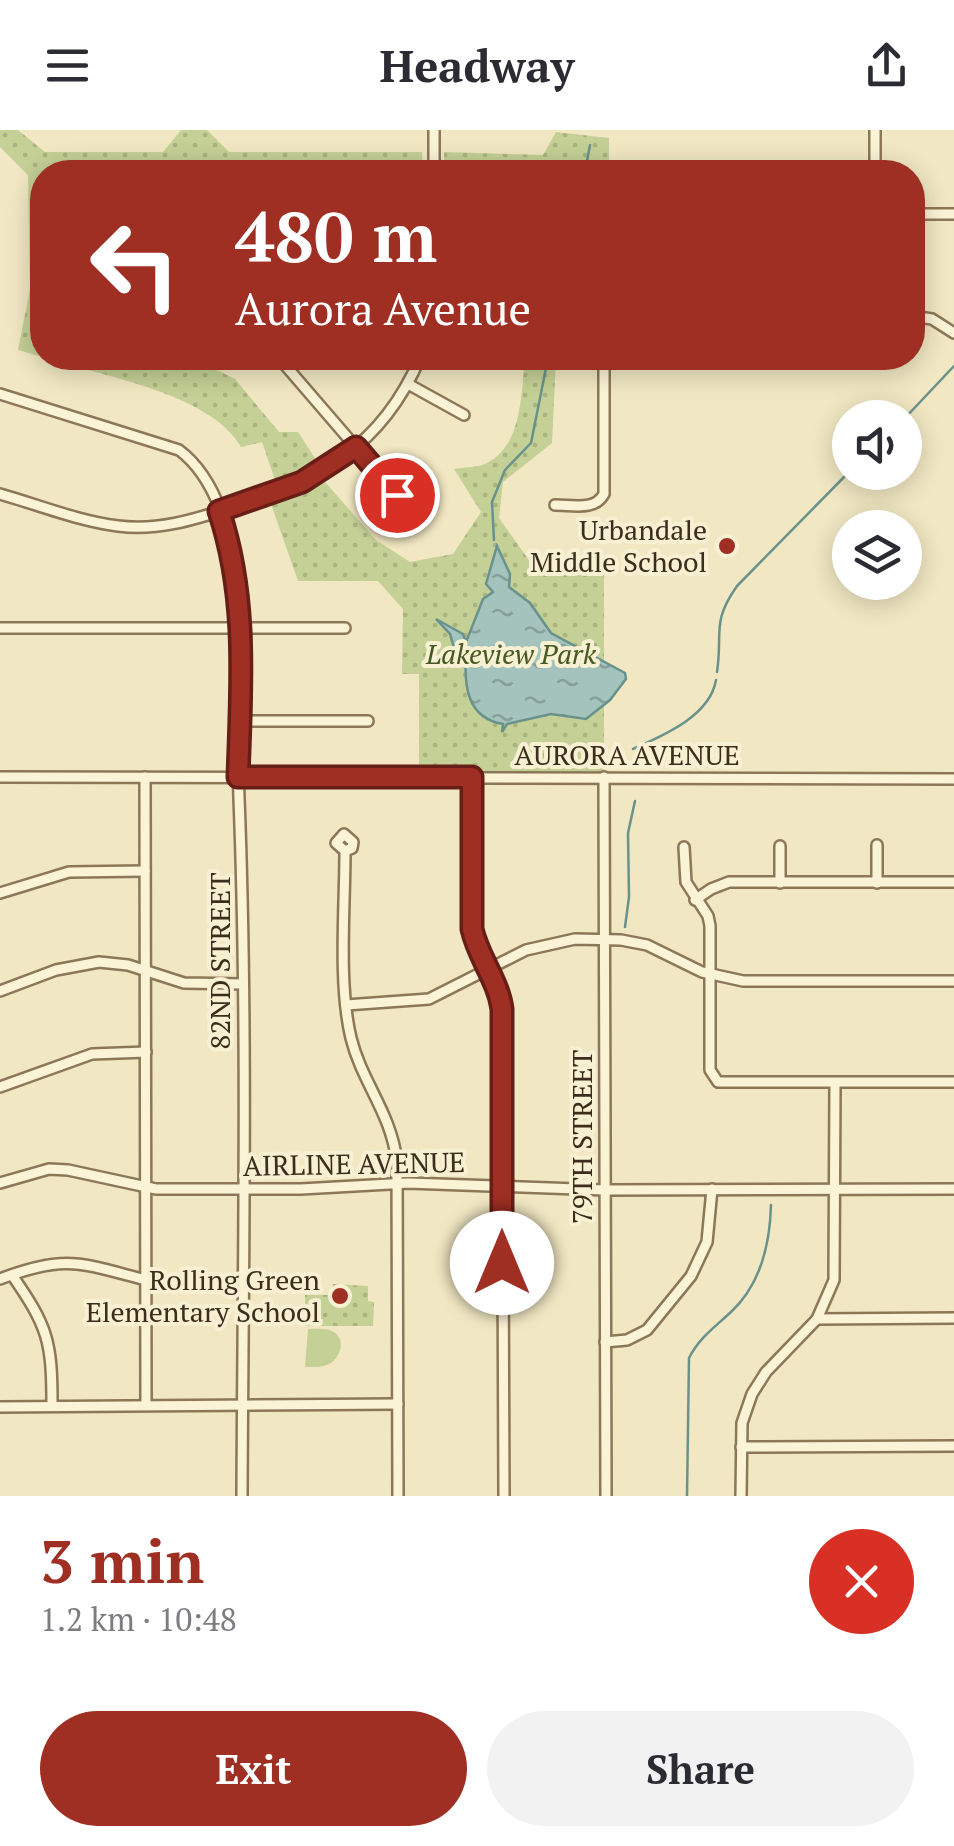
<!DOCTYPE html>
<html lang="en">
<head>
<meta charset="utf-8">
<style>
  body { margin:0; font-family:"PT Serif",serif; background:#f2f2f3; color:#2b2b33; height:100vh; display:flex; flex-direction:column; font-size:38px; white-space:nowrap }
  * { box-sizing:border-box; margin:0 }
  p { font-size:32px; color:#7c7c81 }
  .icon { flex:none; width:55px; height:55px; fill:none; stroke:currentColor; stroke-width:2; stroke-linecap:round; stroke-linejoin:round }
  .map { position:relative; height:1366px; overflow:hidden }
  .side { display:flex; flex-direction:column; background:#fff; flex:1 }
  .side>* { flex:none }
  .banner { position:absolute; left:30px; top:30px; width:895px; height:210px; border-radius:40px; box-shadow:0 5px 25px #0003; background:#9f2e23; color:#fff; overflow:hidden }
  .buttons { position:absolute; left:832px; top:270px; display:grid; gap:20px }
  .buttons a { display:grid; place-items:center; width:90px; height:90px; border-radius:50%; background:#fff; box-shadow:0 5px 25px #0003; font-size:50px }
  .pin { position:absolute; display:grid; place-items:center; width:85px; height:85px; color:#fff; margin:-42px; border:5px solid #fff; border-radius:50%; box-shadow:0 2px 10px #0007 }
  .me { position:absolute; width:110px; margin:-55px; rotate:0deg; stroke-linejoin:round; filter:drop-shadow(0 0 8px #0008) }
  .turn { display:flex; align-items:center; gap:35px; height:210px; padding:0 40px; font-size:45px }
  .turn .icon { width:130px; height:130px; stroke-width:2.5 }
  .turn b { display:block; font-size:70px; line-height:85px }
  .round { display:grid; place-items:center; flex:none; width:105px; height:105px; border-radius:52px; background:#f2f2f3 }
  .headline { display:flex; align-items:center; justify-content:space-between; height:170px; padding:0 40px }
  h1 { font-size:60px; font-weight:800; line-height:75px; color:#9f2e23 }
  .primary-button { display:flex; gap:20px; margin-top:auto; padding:20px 40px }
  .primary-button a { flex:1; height:115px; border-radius:60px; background:#9f2e23; color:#fff; font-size:40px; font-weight:800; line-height:115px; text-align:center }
  .primary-button a+a { background:#f2f2f3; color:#2b2b33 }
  header { display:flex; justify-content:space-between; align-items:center; height:130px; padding:0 40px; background:#fff; font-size:45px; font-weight:800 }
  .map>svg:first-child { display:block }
  .green { fill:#c4d095 }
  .park { fill:url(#park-dots) }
  .water { fill:url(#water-ripples); stroke:#6a928c; stroke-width:2.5 }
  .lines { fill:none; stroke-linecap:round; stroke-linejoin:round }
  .stream { stroke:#6a928c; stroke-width:2.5 }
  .minor-casing { stroke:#8c7858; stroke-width:14 }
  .minor { stroke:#fbf3d6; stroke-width:9 }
  .route-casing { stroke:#671e17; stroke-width:25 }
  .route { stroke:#9f2e23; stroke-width:18 }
  .poi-dot { fill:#9f2e23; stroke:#f8f0d2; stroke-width:4 }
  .labels { text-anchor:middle; stroke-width:8; stroke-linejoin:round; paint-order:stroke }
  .poi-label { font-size:28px; fill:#3b2e1d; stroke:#f8f0d2; text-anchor:end }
  .park-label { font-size:28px; font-style:italic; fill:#465922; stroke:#f8f0d2 }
  .street-label { font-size:28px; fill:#3b2e1d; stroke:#f8f0d2 }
</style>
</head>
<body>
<header><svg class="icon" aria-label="menu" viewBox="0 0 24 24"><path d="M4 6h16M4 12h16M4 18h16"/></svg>Headway<svg class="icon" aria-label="share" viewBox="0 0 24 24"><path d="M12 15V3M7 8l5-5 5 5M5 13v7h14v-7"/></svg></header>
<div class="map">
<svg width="954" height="1366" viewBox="0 0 954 1366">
  <defs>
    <pattern id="park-dots" width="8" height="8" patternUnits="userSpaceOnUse" patternTransform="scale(2.5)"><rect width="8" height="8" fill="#c4d095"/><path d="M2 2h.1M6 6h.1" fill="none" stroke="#a9b380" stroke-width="1.8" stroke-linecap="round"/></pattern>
    <pattern id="water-ripples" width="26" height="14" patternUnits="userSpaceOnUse" patternTransform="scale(2.5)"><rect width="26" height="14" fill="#a4c3bd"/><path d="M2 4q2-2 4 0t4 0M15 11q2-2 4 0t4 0" fill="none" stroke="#879f99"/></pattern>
  </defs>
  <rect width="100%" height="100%" fill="#f1e7c2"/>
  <path class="green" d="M308,1199C315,1199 326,1198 332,1201C347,1208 341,1228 329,1234C322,1238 313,1237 305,1237Z"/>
  <g class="park">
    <path d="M0,0H18L45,22H163L181,0H207L229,22H422L423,39L60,38L53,42H42V227L18,220L30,159L28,45L0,17Z"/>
    <path d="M556,2L609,8V42L444,39V22L543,25Z"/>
    <path d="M44,228H193L235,249L279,302H298L318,333L275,350L262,312L241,317C212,264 100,245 44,228Z"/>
    <path d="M525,228H556L552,313L503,352L499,388L531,433L604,434V647H419V544H402L403,479L378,451H298L271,374L325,352L376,410L410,432L453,424L481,382L454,339C463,337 476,338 485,334C523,317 521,262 525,228Z"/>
    <path d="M333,1154L368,1156V1171L374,1172L373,1196H305V1165H332Z"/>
  </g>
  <path class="water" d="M497,416L510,444L509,457L530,473L551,503L625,543L626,549L610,570L586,589L551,584L507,594L502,602L503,594C466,588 464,554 466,524L455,521L450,504L436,489L463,504L466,512L483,469L493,462L486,454Z"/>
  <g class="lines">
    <g class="stream">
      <path d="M585,42L590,15"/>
      <path d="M905,288L954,236"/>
      <path d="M494,410L492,372L505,340L531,313L548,228"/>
      <path d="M717,542C723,502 711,493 737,456L850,341"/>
      <path d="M633,619C664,605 710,586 716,550"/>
      <path d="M625,797L629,767L628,703L635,671"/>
      <path d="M687,1366L689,1228C699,1208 715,1197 731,1182C760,1155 770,1114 771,1075"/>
    </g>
    <defs>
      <g id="minor">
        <path d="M434,0V42"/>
        <path d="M875,0V42"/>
        <path d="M912,84H954"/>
        <path d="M912,186L932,189L954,203"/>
        <path d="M279,228L397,365L412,378L426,384"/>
        <path d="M408,254L464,285"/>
        <path d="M0,264L179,320C214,346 229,398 236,440C248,515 236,593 239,668C248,900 243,1133 242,1366"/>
        <path d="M0,364C39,375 78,391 118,396C157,401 193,390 230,378C320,348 380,320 420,228"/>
        <path d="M555,375C573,375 595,381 604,364V228"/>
        <path d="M0,498H345"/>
        <path d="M239,591H368"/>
        <path d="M0,647L954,649"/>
        <path d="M145,647L146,1274"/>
        <path d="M471,647L472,799C478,827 498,850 502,879L504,1366"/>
        <path d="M604,647L606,1366"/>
        <path d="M780,716V753"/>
        <path d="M684,717L686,752L708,786L710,796V940L718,952H954"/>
        <path d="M345,721L336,713L344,704L353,712L352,718L345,721C345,778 338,854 351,908C362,953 391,982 397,1032L398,1366"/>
        <path d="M877,753V715"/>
        <path d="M0,763L69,742L145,741"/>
        <path d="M695,770L711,759L729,752H954"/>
        <path d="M0,861L56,840L99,832L128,835L184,853L243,854"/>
        <path d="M346,875L429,869L526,820L575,809L621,810L647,815L702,842L743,851H954"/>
        <path d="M0,957L92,924L146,922"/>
        <path d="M0,1053L49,1039L68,1040L156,1059H301L408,1053L605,1060L954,1059"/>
        <path d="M12,1145C48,1197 52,1211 52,1275"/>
        <path d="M0,1149C66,1124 80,1133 146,1150"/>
        <path d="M817,1189L954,1188"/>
        <path d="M605,1212L627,1210L647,1200L691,1146L707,1112L712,1059"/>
        <path d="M0,1277L398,1274"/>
        <path d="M741,1317L954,1316"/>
        <path d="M741,1366L742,1293L752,1264L766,1242L817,1189L834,1150L835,953"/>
      </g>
    </defs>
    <use href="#minor" class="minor-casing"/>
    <use href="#minor" class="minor"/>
  </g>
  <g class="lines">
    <defs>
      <path id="route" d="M397,365L356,317L302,352L219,381C248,467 241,557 238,647H472V799C478,827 498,850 502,879V1133"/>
    </defs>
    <use href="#route" class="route-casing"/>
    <use href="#route" class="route"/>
  </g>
  <g class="poi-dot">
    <circle cx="727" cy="416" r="10"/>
    <circle cx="340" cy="1166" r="10"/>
  </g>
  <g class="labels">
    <g class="poi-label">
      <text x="707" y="410">Urbandale<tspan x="707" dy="32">Middle School</tspan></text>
      <text x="320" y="1160">Rolling Green<tspan x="320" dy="32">Elementary School</tspan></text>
    </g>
    <g class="park-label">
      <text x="511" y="534">Lakeview Park</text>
    </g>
    <g class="street-label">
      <text x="627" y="635">AURORA AVENUE</text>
      <text transform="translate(220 831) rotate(-90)" y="10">82ND STREET</text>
      <text transform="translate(582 1007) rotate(-90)" y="10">79TH STREET</text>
      <text transform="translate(354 1034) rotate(-1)" y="10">AIRLINE AVENUE</text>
    </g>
  </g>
</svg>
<div class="buttons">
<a><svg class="icon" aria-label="sound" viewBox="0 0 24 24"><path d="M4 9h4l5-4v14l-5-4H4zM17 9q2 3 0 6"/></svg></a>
<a><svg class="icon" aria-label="layers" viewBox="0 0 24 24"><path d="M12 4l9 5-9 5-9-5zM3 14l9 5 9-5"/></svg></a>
</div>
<div class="pin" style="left:397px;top:365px;background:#d93025"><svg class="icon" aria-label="arrive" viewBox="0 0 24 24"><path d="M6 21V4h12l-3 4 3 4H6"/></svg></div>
<svg class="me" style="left:502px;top:1133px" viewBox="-20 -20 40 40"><circle r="19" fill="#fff"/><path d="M0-13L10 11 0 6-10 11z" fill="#9f2e23"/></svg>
<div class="banner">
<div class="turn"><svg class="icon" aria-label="left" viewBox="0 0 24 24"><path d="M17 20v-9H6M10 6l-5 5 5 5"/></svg><div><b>480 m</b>Aurora Avenue</div></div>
</div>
</div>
<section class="side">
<div class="headline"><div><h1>3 min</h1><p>1.2 km · 10:48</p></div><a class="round" style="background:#d93025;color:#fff"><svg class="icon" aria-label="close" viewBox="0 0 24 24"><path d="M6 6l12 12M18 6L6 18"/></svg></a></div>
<div class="primary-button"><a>Exit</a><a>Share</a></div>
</section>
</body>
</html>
